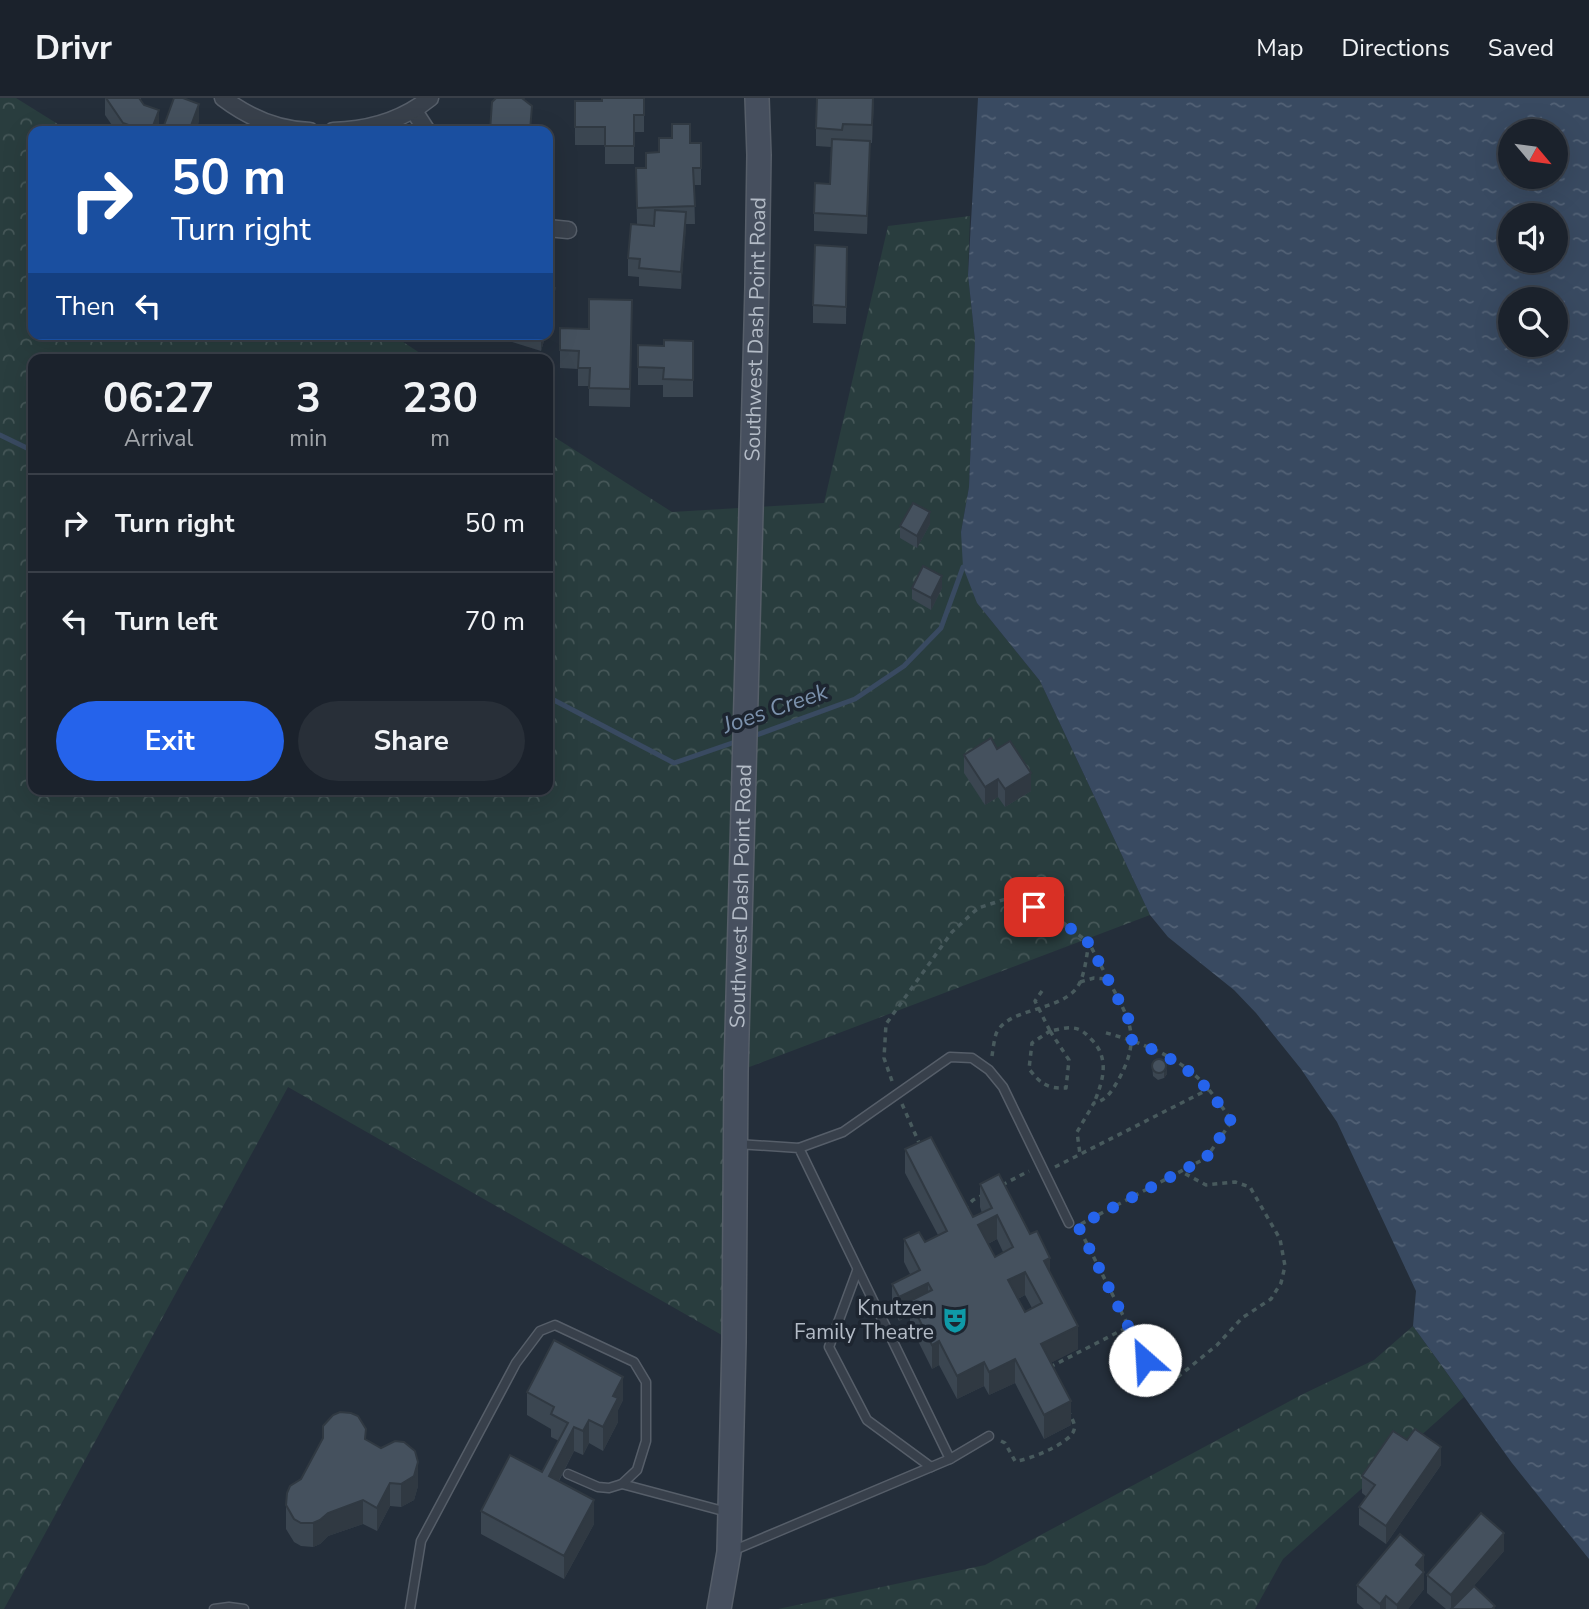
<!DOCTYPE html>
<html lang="en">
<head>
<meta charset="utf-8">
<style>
  body { margin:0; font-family:"Nunito Sans",sans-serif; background:#282f38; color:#f1f3f6; height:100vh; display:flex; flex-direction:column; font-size:26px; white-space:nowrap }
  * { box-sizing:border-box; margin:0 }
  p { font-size:23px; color:#a0a4a9 }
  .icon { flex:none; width:38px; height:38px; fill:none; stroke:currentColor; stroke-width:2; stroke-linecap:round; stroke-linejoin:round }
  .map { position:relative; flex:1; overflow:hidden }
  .side { position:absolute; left:28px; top:256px; width:525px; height:441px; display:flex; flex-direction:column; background:#1b222c; border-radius:14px; box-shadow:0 7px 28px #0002,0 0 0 2px #393f48 }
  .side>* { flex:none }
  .banner { position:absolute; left:28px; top:28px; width:525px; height:214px; border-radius:14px; box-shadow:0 7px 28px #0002,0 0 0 2px #393f48; background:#1a4fa0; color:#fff; overflow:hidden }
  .needle { width:46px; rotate:119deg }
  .fabs { position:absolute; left:1498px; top:21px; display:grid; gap:14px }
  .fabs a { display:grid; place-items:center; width:70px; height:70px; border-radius:50%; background:#1b222c; box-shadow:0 7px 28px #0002,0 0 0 2px #393f48; font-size:35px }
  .pin { position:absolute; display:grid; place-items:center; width:60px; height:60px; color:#fff; margin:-30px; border-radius:14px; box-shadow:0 4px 10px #0006 }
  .me { position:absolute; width:77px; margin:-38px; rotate:334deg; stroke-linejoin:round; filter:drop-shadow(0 0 5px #0008) }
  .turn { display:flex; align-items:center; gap:24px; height:147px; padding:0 28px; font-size:32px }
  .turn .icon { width:91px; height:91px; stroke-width:2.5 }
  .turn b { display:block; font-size:49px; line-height:60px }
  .then { display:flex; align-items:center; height:66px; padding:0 28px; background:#0003; gap:14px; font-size:26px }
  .eta { display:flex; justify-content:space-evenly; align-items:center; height:119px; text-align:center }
  .eta b { font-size:42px; font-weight:700; line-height:49px }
  .button { display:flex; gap:14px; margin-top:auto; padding:14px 28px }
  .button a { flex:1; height:80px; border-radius:42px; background:#2563eb; color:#fff; font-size:28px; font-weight:700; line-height:80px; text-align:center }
  .button a+a { background:#282f38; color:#f1f3f6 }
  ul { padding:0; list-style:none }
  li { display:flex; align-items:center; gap:21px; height:98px; padding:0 28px; border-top:2px solid #393f48 }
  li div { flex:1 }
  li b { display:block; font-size:26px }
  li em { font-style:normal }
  header { display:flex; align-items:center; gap:42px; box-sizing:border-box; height:98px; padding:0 35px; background:#1b222c; border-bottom:2px solid #393f48 }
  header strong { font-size:33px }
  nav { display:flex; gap:38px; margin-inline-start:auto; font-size:24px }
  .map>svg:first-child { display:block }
  .forest { fill:url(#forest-crowns) }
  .water { fill:url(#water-ripples); fill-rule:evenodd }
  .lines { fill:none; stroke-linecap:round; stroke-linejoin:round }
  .stream { stroke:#394a61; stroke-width:5 }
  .service-casing { stroke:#565e69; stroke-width:11 }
  .minor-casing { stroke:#565e69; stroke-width:19 }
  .secondary-casing { stroke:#565e69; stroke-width:26 }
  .path { stroke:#485a5d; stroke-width:3.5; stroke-dasharray:5 5; stroke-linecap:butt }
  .service { stroke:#38404b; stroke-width:8 }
  .minor { stroke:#38404b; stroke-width:16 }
  .secondary { stroke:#464f5e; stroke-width:23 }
  .wall { fill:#3b4651; fill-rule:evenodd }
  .shaded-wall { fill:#303942 }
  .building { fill:#45515e; stroke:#303942; stroke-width:2; fill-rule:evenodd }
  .route { stroke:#2563eb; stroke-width:12; stroke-dasharray:0 21.6 }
  .labels { text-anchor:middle; stroke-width:7; stroke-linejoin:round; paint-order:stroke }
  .street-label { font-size:21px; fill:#b3bbc6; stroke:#1d2530 }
  .poi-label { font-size:21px; fill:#b3bbc6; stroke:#1d2530; text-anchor:end }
  .water-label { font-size:23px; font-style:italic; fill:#7c92ad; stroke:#1d2530 }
</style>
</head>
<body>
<header>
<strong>Drivr</strong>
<nav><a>Map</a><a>Directions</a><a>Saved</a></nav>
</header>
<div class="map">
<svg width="1589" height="1511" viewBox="0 0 1589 1511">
  <defs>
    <pattern id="forest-crowns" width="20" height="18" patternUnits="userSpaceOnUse" patternTransform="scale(1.75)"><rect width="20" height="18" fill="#293d3e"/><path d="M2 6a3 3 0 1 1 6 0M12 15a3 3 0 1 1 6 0" fill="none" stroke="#465758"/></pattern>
    <pattern id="water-ripples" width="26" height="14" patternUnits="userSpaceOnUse" patternTransform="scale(1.75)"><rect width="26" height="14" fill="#394a61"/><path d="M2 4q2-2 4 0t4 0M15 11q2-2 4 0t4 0" fill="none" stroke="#536276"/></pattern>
  </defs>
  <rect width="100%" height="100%" fill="#242e3a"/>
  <g class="forest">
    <path d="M0,0H16L69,33H33V236H391L429,261H33V691H548V335L672,414L824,405L888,128L970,118L968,177L975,242L969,389L961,434L977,505L1040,583L1150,817L736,974L734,1244L288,989L4,1511H0Z"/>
    <path d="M1413,1228L1464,1299L1283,1461L1255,1511H778L985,1467L1301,1297L1374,1262Z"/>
  </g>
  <path class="water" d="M978,0H1589V1461L1512,1365L1413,1228L1416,1193L1337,1024L1301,971L1256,915L1234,892L1168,839L1150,817L1040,583L977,505L963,469L961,434L969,389L975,242L968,177ZM1510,33H1556V79H1510ZM1510,117H1556V163H1510ZM1510,201H1556V247H1510Z"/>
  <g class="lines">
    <g class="stream">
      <path d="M0,337L33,353"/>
      <path d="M548,599L674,665L738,643"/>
      <path d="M751,639L855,601L904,568L941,530L963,469"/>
    </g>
    <defs>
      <g id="service">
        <path d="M799,1050L843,1034L950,959L972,960L989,972L1003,989L1069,1125"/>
        <path d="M857,1173L829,1249L867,1322L931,1369"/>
        <path d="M950,1361L989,1338"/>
        <path d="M622,1386L727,1414"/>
        <path d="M732,1453L950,1361L799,1050L737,1046"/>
        <path d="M214,1511L229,1509L244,1511"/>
        <path d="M410,1511L421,1443L516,1265L540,1233L555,1227L634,1264L646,1284V1343L637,1372L622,1386L609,1390L598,1389L568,1376"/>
      </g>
      <g id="minor">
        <path d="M223,0C248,19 278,32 310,33"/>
        <path d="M414,13L427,33"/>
        <path d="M333,33C368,32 403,22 430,0"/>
        <path d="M548,130L568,132"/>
      </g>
      <g id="secondary">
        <path id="s1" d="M719,1511L729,1454L734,1244L736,974L757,189L759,57L757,0"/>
      </g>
    </defs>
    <use href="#service" class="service-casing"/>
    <use href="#minor" class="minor-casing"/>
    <use href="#secondary" class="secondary-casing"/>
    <g class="path">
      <path d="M1080,884L1094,880L1108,881C1128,920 1142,937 1120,979C1113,991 1108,1002 1094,1005L1077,1034L1080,1056"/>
      <path d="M1042,893L1035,903L1050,933C1057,932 1066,929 1073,930C1082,931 1086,936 1092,942C1110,961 1103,983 1094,1005"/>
      <path d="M1050,933L1069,962L1066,990C1047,991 1040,985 1029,971L1032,945Z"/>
      <path d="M992,958C993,951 994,943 996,936C1007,910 1055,914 1075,892C1085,881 1086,859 1089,845L1108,881"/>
      <path d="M892,983L884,960L886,926L952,834L978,810L1012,799L1056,819L1089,845"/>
      <path d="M902,1006L920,1047"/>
      <path d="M1055,1069L1209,991"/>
      <path d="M1002,1087L1029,1073"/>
      <path d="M964,1111L973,1102L983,1097"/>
      <path d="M1081,1126L1206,1060L1232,1023C1221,1008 1211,992 1197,979C1171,955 1136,943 1103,934"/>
      <path d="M1080,1132L1154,1279L1162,1284L1179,1278L1217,1247L1242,1220L1271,1201L1281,1185L1285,1168L1280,1141L1250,1089L1235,1084L1206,1087L1180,1073"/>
      <path d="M1050,1269L1128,1229"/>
      <path d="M1001,1343L1005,1345L1015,1363C1027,1363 1071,1345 1074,1332C1076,1327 1072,1321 1070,1316"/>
    </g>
    <use href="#service" class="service"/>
    <use href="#minor" class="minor"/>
    <use href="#secondary" class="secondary"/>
  </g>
  <g class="wall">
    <path d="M105,0H141V3L159,30L158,33H116L105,17Z"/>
    <path d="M644,0V34H634V66H605V47H575V3H602Z"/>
    <path d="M874,0L872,45H870L867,136L814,133V115L830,86L831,49L816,48V30Z"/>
    <path d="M690,45H701V87H694L695,126H686L681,191L639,188V179L628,178V160L637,126L636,70H646L659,54Z"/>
    <path d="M847,149L846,226L813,225V207Z"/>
    <path d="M632,220L630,309L589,308V288H578V271L560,270V230L589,231Z"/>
    <path d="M502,236H546L541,253L502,241Z"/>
    <path d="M693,243V299H663V287H638V247L664,248Z"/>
    <path d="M930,426L917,450L900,440V428Z"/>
    <path d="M912,490H942L931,512L912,501Z"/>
    <path d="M997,651L1031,693L1005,709L998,699L985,707L964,675V657Z"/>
    <path d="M1152,966L1167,976L1164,980L1158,982L1153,978Z"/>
    <path d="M905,1051L973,1119L982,1115L980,1109V1086L1050,1175L1078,1251L1050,1265L1071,1327L1044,1341L1015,1285L989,1297L984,1288L957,1301L939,1267L932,1271L910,1227V1217L899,1223L892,1209V1186L910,1176L904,1164V1141L925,1144L938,1137L905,1075ZM997,1141L1003,1154L995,1159L988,1146ZM1025,1197L1032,1210L1025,1214L1018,1201Z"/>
    <path d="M527,1294L623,1302L618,1312V1324L603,1353L589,1345L583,1357L574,1353L559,1383L594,1426L564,1481L481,1436V1413L542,1374L559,1343L551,1339V1331L527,1317Z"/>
    <path d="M366,1342L418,1388L414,1402L401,1409L390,1408L377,1433L363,1426L328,1438L320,1446L313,1449L301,1448L294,1444L286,1431V1407Z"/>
    <path d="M1441,1367L1386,1446L1359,1427V1409L1367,1399L1362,1395V1378Z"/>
    <path d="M1504,1453L1471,1491L1495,1511H1446L1427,1495V1477Z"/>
    <path d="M1424,1457V1491L1408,1511H1364L1357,1505V1487Z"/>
  </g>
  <g class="shaded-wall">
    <path d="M873,0H874L872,45V27Z"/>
    <path d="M199,6V24L196,33H189Z"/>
    <path d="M159,12V30L158,33H151Z"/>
    <path d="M870,43V61L867,136V118Z"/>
    <path d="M686,114V132L681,191V174Z"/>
    <path d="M555,190V208L548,230V212Z"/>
    <path d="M541,236H546L541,253Z"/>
    <path d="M930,414V426L917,450V438Z"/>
    <path d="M942,478V490L931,512V500Z"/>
    <path d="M1031,675V693L1005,709V691Z"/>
    <path d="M998,681V699L985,707V689Z"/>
    <path d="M1167,970V976L1164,980V975Z"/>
    <path d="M997,1117V1141L978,1151V1127Z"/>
    <path d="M1050,1160V1184L1044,1163Z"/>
    <path d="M1025,1174V1197L1008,1206V1182Z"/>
    <path d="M928,1185V1208L910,1203V1217L899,1223V1199Z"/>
    <path d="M1078,1228V1251L1041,1270V1246Z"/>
    <path d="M939,1243V1267L932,1271V1247Z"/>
    <path d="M1015,1261V1285L989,1297V1274Z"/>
    <path d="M984,1264V1288L957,1301V1278Z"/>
    <path d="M623,1279V1302L618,1312V1324L603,1353V1329L613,1298Z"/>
    <path d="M1071,1303V1327L1044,1341V1317Z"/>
    <path d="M589,1322V1345L583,1357V1333Z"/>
    <path d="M574,1329V1353L549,1401V1378Z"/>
    <path d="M1441,1349V1367L1386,1446V1428Z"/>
    <path d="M418,1364V1388L414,1402L401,1409V1386Z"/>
    <path d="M390,1385V1408L377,1433V1410Z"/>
    <path d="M363,1402V1426L328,1438L320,1446L313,1449V1425L328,1415Z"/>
    <path d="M594,1402V1426L564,1481V1458Z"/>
    <path d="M1504,1435V1453L1454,1511H1451V1497Z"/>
    <path d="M1424,1457V1491L1408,1511H1397V1507L1416,1467Z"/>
    <path d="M1386,1498V1511H1380V1506Z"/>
  </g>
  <g class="building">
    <path d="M106,0H139L144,7L159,12L151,33H145L123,25Z"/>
    <path d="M174,0H183L199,6L189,33H162Z"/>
    <path d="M496,0H524L523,1L532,8L530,33H490L492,4Z"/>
    <path d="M602,0H644V17H634V48H605V29H575V3H602Z"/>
    <path d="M817,0H873L872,27L843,26L842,32L816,30Z"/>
    <path d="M672,26H690V45H701V70H693L695,108L637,110L636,70H646V55L659,54V40H672Z"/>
    <path d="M832,41L870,43L867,118L814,115L815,85L830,86Z"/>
    <path d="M655,112L686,114L681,174L639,170L640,161L628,160L631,126L654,128Z"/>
    <path d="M815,147L847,149L846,209L813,207Z"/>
    <path d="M548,188L555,190L548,212Z"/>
    <path d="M589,201L632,202L630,291L589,290L590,270H578L579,253L560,252V230L589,231Z"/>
    <path d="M664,242L693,243V282L663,281L664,270L638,269V247L664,248Z"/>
    <path d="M913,405L930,414L917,438L900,428Z"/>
    <path d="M923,468L942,478L931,500L912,490Z"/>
    <path d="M991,640L997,651L1010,643L1031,675L1005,691L998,681L985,689L964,657Z"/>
    <circle cx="1159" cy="968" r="7"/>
    <path d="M931,1039L973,1119L992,1110L980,1086L999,1076L1030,1136L1037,1133L1050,1160L1044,1163L1078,1228L1041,1246L1071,1303L1044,1317L1015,1261L989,1274L984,1264L957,1278L939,1243L932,1247L910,1203L932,1192L928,1185L899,1199L892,1186L920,1172L904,1141L919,1134L925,1144L947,1133L905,1051ZM997,1117L1013,1149L995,1159L978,1127ZM1025,1174L1042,1205L1025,1214L1008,1182Z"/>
    <path d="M554,1242L623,1279L613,1298L618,1300L603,1329L589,1322L583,1333L574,1329L549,1378L594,1402L564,1458L481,1413L510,1357L542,1374L568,1325L551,1316L554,1309L527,1294Z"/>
    <path d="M340,1314L351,1315L358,1318L366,1331L365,1341L381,1350L395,1343L404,1344L415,1353L418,1364L414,1378L401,1386L390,1385L377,1410L363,1402L328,1415L320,1422L313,1425H301L294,1421L286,1407L287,1395L290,1388L301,1381L323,1340V1328L333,1317Z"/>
    <path d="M1415,1331L1441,1349L1386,1428L1359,1409L1375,1387L1362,1378L1393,1333L1407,1342Z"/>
    <path d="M1481,1415L1504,1435L1451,1497L1427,1477Z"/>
    <path d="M1400,1436L1424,1457L1416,1467L1424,1474L1397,1507L1386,1498L1380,1506L1357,1487Z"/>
    <path d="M1474,1488L1495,1508L1492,1511H1451Z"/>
  </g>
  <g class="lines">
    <path class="route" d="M1034,809L1056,819L1089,845L1129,922L1132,942C1184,965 1199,976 1231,1023L1206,1060L1078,1128L1145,1262"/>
  </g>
  <defs>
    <symbol id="theatre-bare" viewBox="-9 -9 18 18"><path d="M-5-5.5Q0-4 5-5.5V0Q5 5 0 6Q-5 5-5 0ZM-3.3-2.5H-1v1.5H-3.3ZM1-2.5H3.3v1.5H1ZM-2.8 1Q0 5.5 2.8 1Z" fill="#0f9aa8" stroke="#1d2530" stroke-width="2.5" paint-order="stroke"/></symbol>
  </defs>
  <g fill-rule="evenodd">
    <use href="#theatre-bare" x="936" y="1203" width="38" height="38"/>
  </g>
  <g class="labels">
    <g class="street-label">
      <text dy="7" stroke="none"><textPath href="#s1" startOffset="1281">Southwest Dash Point Road</textPath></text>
      <text dy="7" stroke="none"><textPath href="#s1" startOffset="714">Southwest Dash Point Road</textPath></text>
    </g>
    <g class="poi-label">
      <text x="934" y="1217">Knutzen<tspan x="934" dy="24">Family Theatre</tspan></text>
    </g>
    <g class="water-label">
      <text transform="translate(775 610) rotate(-19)" y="8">Joes Creek</text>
    </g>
  </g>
</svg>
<div class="fabs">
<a><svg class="needle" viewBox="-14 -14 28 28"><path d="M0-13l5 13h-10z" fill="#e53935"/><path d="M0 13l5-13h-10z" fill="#a0a4a9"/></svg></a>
<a><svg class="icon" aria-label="sound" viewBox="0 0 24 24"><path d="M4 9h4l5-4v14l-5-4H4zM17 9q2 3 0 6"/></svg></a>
<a><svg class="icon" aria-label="search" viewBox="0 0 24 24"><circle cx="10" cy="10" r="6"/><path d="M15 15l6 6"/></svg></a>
</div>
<div class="pin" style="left:1034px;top:809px;background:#d93025"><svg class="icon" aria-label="arrive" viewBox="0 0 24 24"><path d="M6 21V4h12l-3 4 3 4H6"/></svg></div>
<svg class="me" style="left:1145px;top:1262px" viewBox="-20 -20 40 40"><circle r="19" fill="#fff"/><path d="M0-13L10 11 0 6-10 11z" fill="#2563eb"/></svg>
<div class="banner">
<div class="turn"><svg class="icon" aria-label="right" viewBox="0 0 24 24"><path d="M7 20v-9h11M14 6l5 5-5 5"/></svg><div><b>50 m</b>Turn right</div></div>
<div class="then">Then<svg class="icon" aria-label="left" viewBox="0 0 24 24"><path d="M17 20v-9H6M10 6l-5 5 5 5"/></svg></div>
</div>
<section class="side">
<div class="eta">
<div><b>06:27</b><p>Arrival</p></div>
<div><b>3</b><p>min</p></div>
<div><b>230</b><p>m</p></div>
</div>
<ul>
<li><svg class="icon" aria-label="right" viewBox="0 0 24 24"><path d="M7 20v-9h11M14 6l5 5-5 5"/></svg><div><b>Turn right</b></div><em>50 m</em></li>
<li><svg class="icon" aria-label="left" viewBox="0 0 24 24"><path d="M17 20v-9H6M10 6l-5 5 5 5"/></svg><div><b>Turn left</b></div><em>70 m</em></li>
</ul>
<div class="button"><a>Exit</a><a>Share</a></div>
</section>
</div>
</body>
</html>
